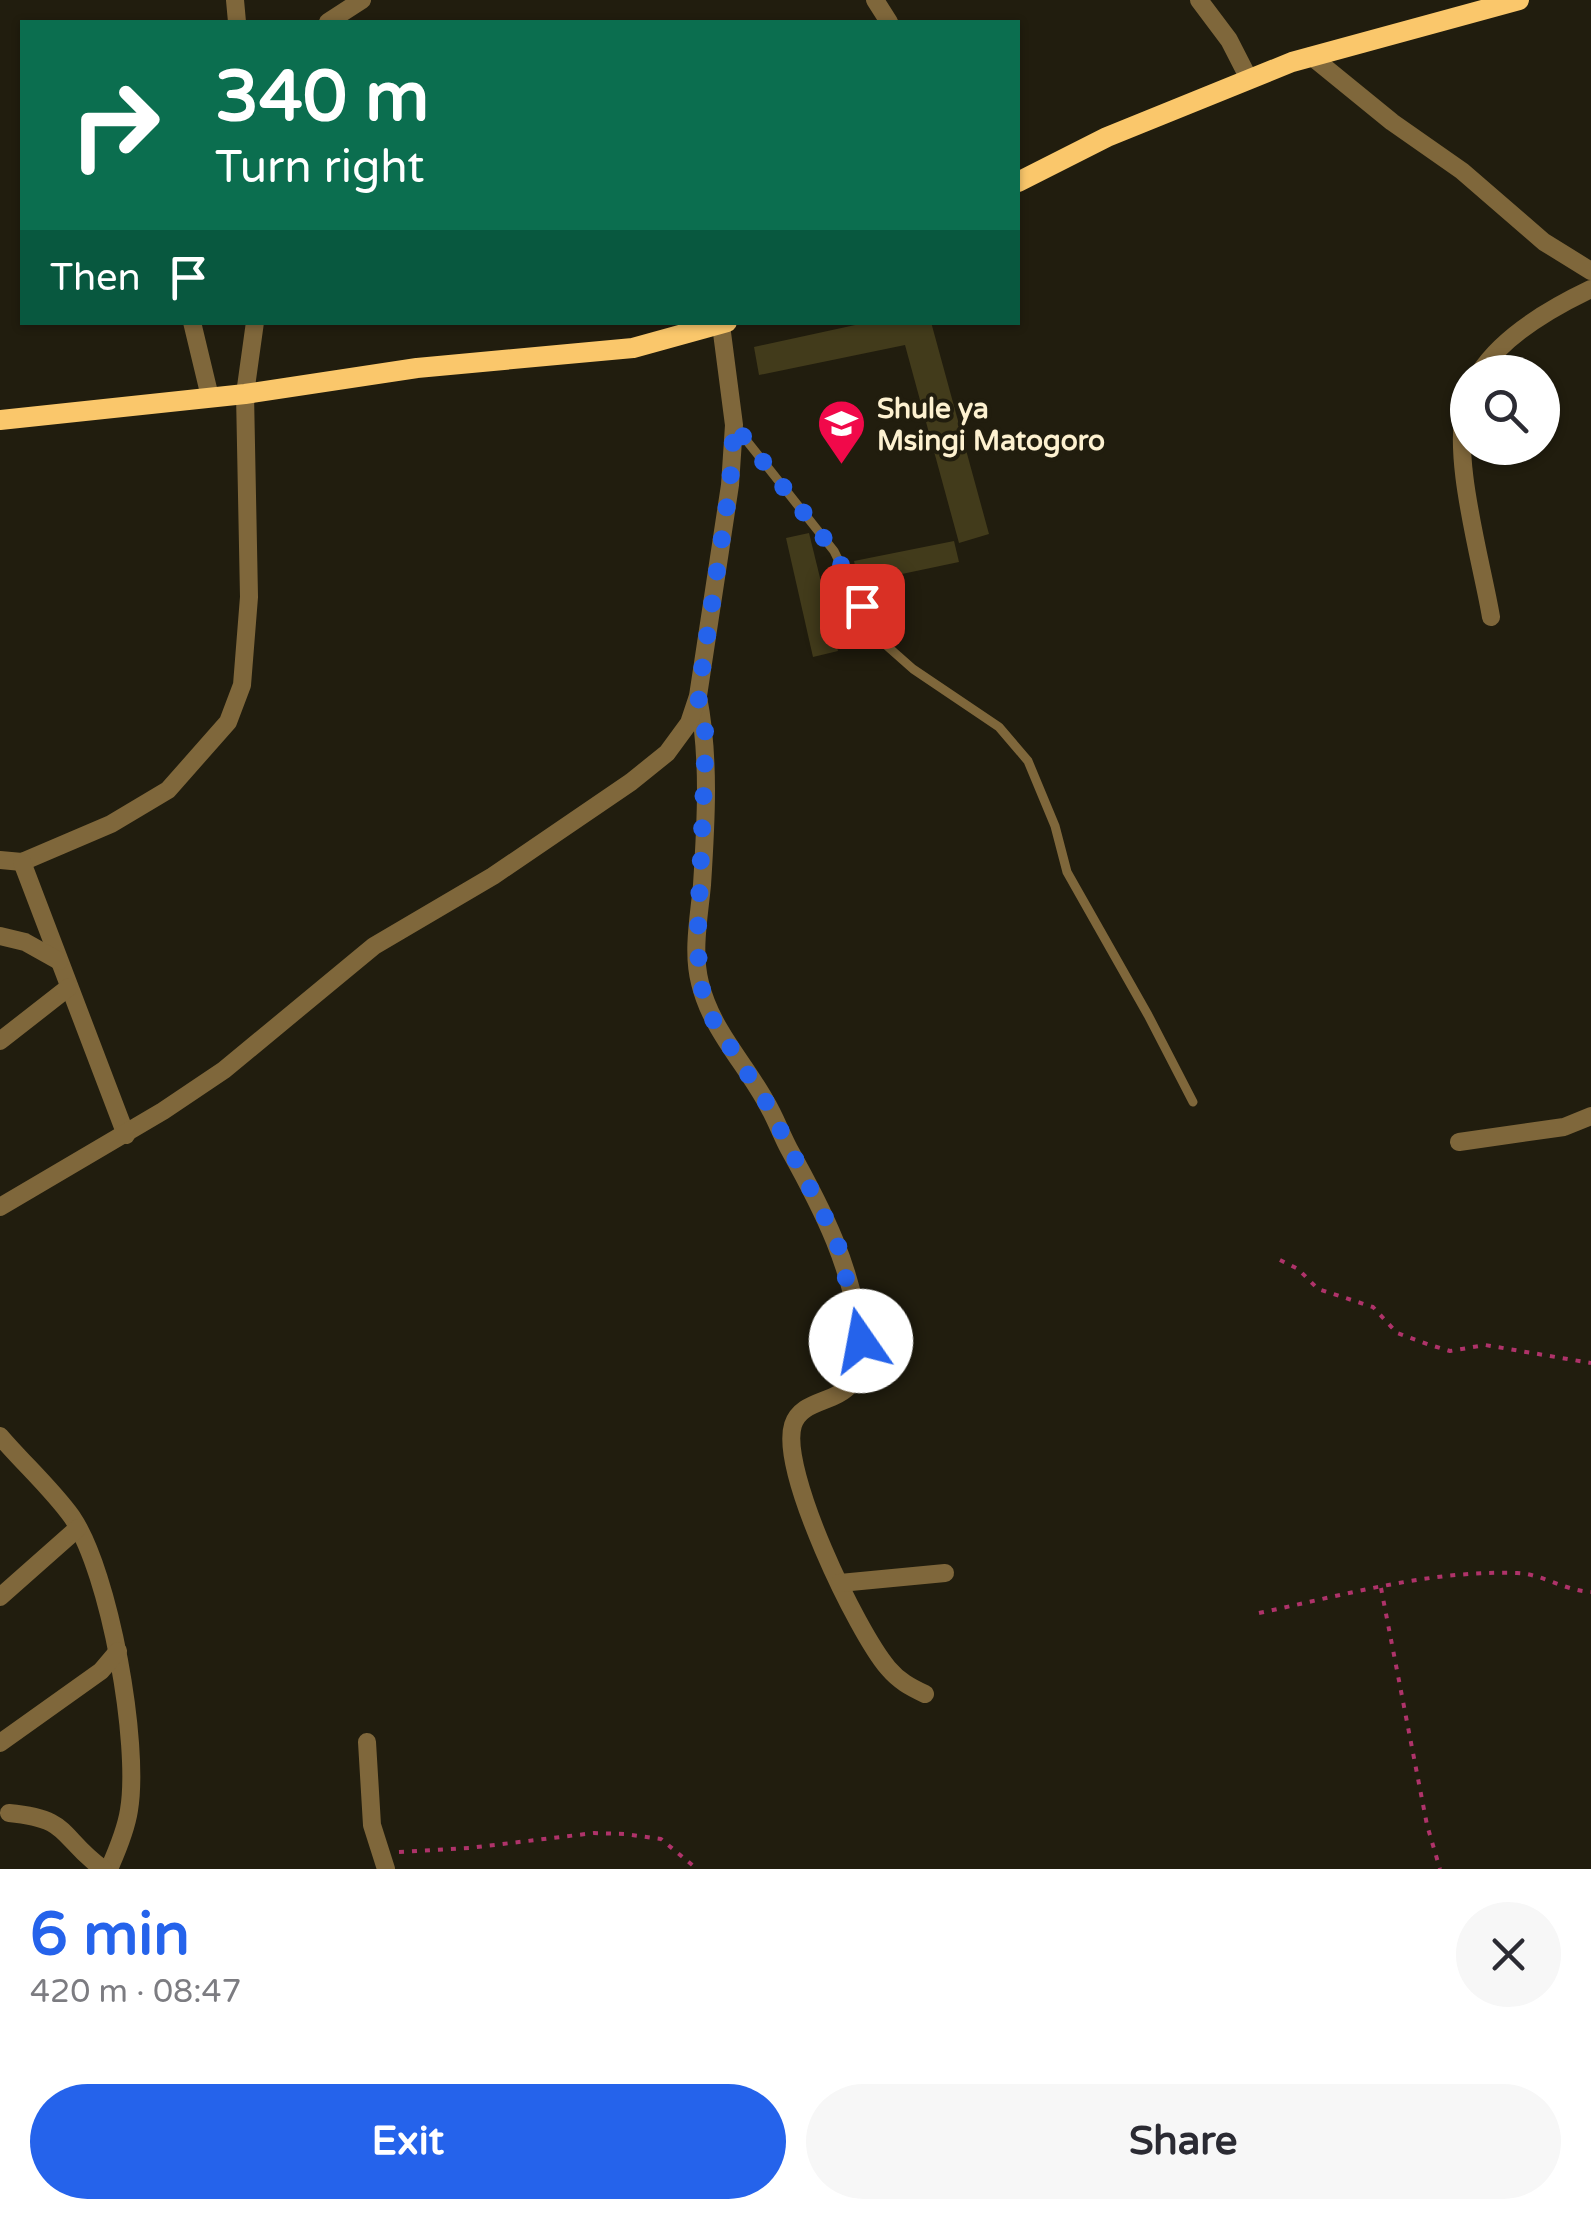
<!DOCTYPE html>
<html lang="en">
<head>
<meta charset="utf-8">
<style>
  body { margin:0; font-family:"Varela Round",sans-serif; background:#f7f7f7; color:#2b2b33; height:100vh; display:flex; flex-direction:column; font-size:38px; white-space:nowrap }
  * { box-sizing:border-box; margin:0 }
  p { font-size:32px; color:#7c7c81 }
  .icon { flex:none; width:55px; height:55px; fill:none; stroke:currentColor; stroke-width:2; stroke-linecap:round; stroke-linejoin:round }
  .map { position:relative; height:1869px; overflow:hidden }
  .side { display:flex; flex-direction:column; background:#fff; flex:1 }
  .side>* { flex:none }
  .hud { position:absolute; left:20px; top:20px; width:1000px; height:305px; border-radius:0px; box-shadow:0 2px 8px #0004; background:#0b6e4f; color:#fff; overflow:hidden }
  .tools { position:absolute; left:1450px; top:355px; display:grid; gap:20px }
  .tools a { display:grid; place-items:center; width:110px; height:110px; border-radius:50%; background:#fff; box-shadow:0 2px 8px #0004; font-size:50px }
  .pin { position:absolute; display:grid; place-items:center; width:85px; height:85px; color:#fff; margin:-42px; border-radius:20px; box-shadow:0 5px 15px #0006 }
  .me { position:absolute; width:110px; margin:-55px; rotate:348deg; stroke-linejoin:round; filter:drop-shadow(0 0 8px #0008) }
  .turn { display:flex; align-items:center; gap:35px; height:210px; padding:0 30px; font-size:45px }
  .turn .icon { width:130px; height:130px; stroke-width:2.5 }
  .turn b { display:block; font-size:70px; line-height:85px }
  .then { display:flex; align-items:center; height:95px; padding:0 30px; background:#0003; gap:20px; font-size:38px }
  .round { display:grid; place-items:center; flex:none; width:105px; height:105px; border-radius:52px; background:#f7f7f7 }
  .summary { display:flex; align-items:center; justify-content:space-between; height:170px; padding:0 30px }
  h1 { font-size:60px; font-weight:700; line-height:75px; color:#2563eb }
  .cta { display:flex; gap:20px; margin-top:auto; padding:20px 30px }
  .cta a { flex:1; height:115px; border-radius:60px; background:#2563eb; color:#fff; font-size:40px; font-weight:700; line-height:115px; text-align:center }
  .cta a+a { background:#f7f7f7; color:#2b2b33 }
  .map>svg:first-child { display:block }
  .building { fill:#423b1b }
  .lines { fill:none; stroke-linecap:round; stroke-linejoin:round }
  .path { stroke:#af336a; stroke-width:4; stroke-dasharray:5 8; stroke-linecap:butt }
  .lane { stroke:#7f673b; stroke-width:9 }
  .street { stroke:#7f673b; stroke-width:18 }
  .secondary { stroke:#fac76b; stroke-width:20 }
  .route { stroke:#2563eb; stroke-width:18; stroke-dasharray:0 32.4 }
  .labels { text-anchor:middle; stroke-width:8; stroke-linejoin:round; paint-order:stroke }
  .poi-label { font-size:28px; font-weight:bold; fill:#fdf1d0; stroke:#211d0e; text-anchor:start }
</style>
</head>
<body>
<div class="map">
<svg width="1591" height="1869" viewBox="0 0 1591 1869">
  <rect width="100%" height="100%" fill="#211d0e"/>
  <g class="building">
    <path d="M869,322H931L989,534L959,543L905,345L759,375L754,347Z"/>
    <path d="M809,533L838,651L813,657L786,538Z"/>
    <path d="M954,541L959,562L859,583L854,561Z"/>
  </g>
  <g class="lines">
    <g class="path">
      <path d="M1280,1260L1298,1269L1318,1289L1373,1307L1397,1333L1430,1345L1450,1351L1485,1345L1591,1363"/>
      <path d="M1381,1588L1427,1825L1440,1869"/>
      <path d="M1259,1613C1345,1595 1429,1570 1517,1573C1543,1574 1562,1590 1591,1592"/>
      <path d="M399,1852L469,1848L594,1833L625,1834L661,1839L697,1869"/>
    </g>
    <path class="lane" d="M735,426L834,551L861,606L887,646L913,669L999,727L1028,761L1055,826L1067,872L1148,1015L1193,1102"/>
    <g class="street">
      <path d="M235,0L237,22"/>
      <path d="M875,0L889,22"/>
      <path d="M1199,0L1229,40L1249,79"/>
      <path d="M328,22L362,0"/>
      <path d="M1311,56L1392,122L1462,171L1544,242L1591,271"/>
      <path d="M192,322L210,397"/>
      <path d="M1480,372C1504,335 1551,308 1591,289"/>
      <path d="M1468,398C1448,448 1482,562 1491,617"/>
      <path d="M698,697C710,758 706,823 702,885C699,917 692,952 700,983C711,1029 744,1062 766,1102C775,1117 781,1134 789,1149C823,1210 853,1269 860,1339C868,1414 805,1388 793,1425C779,1470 857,1632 888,1668C899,1681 910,1687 925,1694"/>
      <path d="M0,860L22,862L111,824L168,790L228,722L242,685L249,597L245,394L255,322"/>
      <path d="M22,862L126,1135"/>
      <path d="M0,936L25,942L59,961"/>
      <path d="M0,1041L69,987"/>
      <path d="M1459,1142L1564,1127L1591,1116"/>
      <path d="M0,1207L163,1111L224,1070L374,946L493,876L631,782L667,753L689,723L698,696L730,485L734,425L721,325"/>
      <path d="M0,1436C23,1463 52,1489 72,1517C110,1573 140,1744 129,1810C126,1830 117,1851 109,1869"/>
      <path d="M840,1583L945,1573"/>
      <path d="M0,1597L78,1528"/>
      <path d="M367,1742L372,1825L386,1869"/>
      <path d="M0,1743L101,1671L118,1651"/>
      <path d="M9,1813C72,1819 58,1836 103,1869"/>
    </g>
    <g class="secondary">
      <path d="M1018,182L1107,137L1292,62L1519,0"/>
      <path d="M0,420L245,394L417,368L633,348L727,322"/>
    </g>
  </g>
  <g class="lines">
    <path class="route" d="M861,1341L837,1241L766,1102L714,1022L699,981L698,928L706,736L698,696L730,485L734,425L834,551L862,606"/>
  </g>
  <defs>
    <symbol id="school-pin" viewBox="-11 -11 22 30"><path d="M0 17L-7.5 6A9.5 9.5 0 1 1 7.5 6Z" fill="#f1094a" stroke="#211d0e"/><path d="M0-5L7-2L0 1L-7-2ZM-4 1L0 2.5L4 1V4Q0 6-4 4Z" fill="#fff"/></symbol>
  </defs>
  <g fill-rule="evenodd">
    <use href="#school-pin" x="814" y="396" width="55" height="75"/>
  </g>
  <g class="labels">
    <g class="poi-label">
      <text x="877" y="418">Shule ya<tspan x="877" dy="32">Msingi Matogoro</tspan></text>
    </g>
  </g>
</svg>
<div class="tools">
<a><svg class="icon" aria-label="search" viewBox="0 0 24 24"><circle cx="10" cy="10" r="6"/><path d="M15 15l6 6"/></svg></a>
</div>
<div class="pin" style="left:862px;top:606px;background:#d93025"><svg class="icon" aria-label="arrive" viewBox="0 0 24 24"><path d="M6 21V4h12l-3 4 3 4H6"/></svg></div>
<svg class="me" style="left:861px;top:1341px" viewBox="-20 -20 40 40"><circle r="19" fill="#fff"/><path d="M0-13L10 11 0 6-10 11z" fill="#2563eb"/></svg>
<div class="hud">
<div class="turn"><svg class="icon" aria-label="right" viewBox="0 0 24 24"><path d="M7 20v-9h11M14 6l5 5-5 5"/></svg><div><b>340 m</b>Turn right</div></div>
<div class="then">Then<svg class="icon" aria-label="arrive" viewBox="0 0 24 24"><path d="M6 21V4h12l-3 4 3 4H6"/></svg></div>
</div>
</div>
<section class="side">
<div class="summary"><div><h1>6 min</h1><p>420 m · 08:47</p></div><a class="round"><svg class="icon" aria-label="close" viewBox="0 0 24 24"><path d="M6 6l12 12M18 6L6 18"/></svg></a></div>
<div class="cta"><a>Exit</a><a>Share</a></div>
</section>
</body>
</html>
